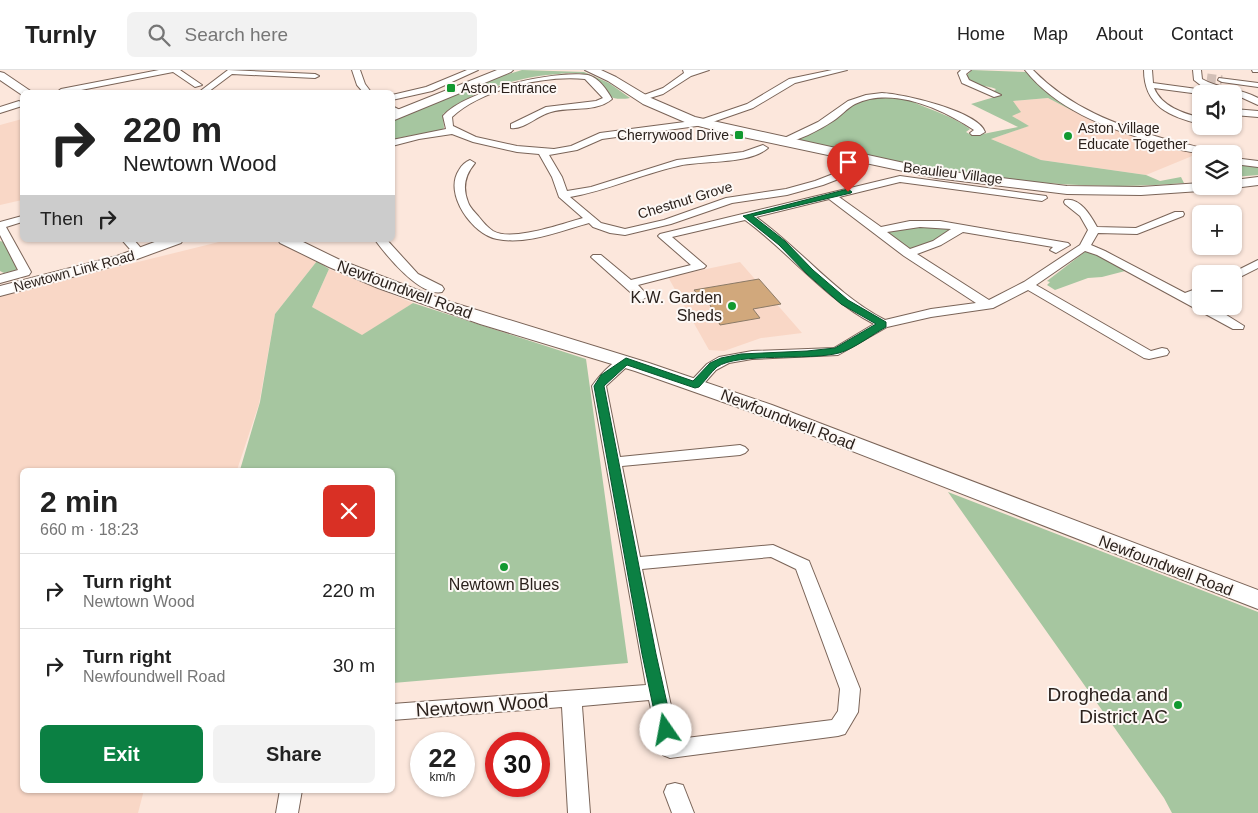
<!DOCTYPE html>
<html lang="en">
<head>
<meta charset="utf-8">
<style>
  body { margin:0; font-family:Arial,sans-serif; background:#f2f2f2; color:#222; height:100vh; display:flex; flex-direction:column; font-size:19px; white-space:nowrap }
  * { box-sizing:border-box; margin:0 }
  p { font-size:16px; color:#767676 }
  .icon { flex:none; width:28px; height:28px; fill:none; stroke:currentColor; stroke-width:2; stroke-linecap:round; stroke-linejoin:round }
  .map { position:relative; flex:1; overflow:hidden }
  .drawer { position:absolute; left:20px; top:398px; width:375px; height:325px; display:flex; flex-direction:column; background:#fff; border-radius:8px; box-shadow:0 1px 4px #0004 }
  .drawer>* { flex:none }
  .guide { position:absolute; left:20px; top:20px; width:375px; height:152px; border-radius:8px; box-shadow:0 1px 4px #0004; background:#fff; color:#222; overflow:hidden }
  .tools { position:absolute; left:1192px; top:15px; display:grid; gap:10px }
  .tools a { display:grid; place-items:center; width:50px; height:50px; border-radius:8px; background:#fff; box-shadow:0 1px 4px #0004; font-size:25px }
  .speed { position:absolute; left:410px; top:662px; display:flex; gap:10px; font-size:25px; font-weight:700; text-align:center }
  .speed>* { display:grid; place-content:center; width:65px; height:65px; border-radius:50%; background:#fff; box-shadow:0 1px 4px #0004; line-height:1 }
  .speed small { font-size:12px; font-weight:400 }
  .speed .limit { border:8px solid #d22; background:#fff; color:#111 }
  .pin { position:absolute; display:grid; place-items:center; width:42px; height:42px; color:#fff; margin:-51px -21px; border-radius:50% 50% 50% 0; rotate:-45deg; box-shadow:0 0 5px #0007 }
  .pin .icon { rotate:45deg }
  .me { position:absolute; width:55px; margin:-28px; rotate:348deg; stroke-linejoin:round; filter:drop-shadow(0 0 4px #0008) }
  .turn { display:flex; align-items:center; gap:18px; height:105px; padding:0 20px; font-size:22px }
  .turn .icon { width:65px; height:65px; stroke-width:2.5 }
  .turn b { display:block; font-size:35px; line-height:42px }
  .then { display:flex; align-items:center; height:48px; padding:0 20px; background:#0003; gap:10px; font-size:19px }
  .round { display:grid; place-items:center; flex:none; width:52px; height:52px; border-radius:8px; background:#f2f2f2 }
  .overview { display:flex; align-items:center; justify-content:space-between; height:85px; padding:0 20px }
  h1 { font-size:30px; font-weight:700; line-height:38px }
  .action { display:flex; gap:10px; margin-top:auto; padding:10px 20px }
  .action a { flex:1; height:58px; border-radius:8px; background:#0b8043; color:#fff; font-size:20px; font-weight:700; line-height:58px; text-align:center }
  .action a+a { background:#f2f2f2; color:#222 }
  ul { padding:0; list-style:none }
  li { display:flex; align-items:center; gap:15px; height:75px; padding:0 20px; border-top:1px solid #e0e0e0 }
  li div { flex:1 }
  li b { display:block; font-size:19px }
  li em { font-style:normal }
  header { display:flex; align-items:center; gap:30px; box-sizing:border-box; height:70px; padding:0 25px; background:#fff; border-bottom:1px solid #e0e0e0 }
  header strong { font-size:24px }
  nav { display:flex; gap:28px; margin-inline-start:auto; font-size:18px }
  .search { width:350px; height:45px; background:#f2f2f2; display:flex; align-items:center; gap:12px; box-sizing:border-box; padding:0 18px; border-radius:8px; color:#767676; font-size:19px }
  .map>svg:first-child { display:block }
  .built { fill:#f9d7c6 }
  .green { fill:#a6c6a0 }
  .building { fill:#d1a87c; stroke:#8b7a67 }
  .lines { fill:none; stroke-linecap:round; stroke-linejoin:round }
  .street-tunnel { stroke:#d2bfb6; stroke-width:9; stroke-dasharray:9 4.5; stroke-linecap:butt }
  .street-casing { stroke:#7a6458; stroke-width:2 }
  .secondary-casing { stroke:#7a6458; stroke-width:2 }
  .street { fill:#fff; fill-rule:evenodd }
  .secondary { fill:#fff; fill-rule:evenodd }
  .route { fill:#0b8043; stroke:#07532c }
  .poi-dot { fill:#129930; stroke:#fdf8f5; stroke-width:2 }
  .labels { text-anchor:middle; stroke-width:4; stroke-linejoin:round; paint-order:stroke }
  .far-poi-label { font-size:14px; fill:#2b211c; stroke:#fdf8f5; text-anchor:start }
  .far-street-label { font-size:14px; fill:#2b211c; stroke:#fdf8f5 }
  .street-label { font-size:16px; fill:#2b211c; stroke:#fdf8f5 }
  .poi-label { font-size:16px; fill:#2b211c; stroke:#fdf8f5; text-anchor:end }
  .near-poi-label { font-size:19px; fill:#2b211c; stroke:#fdf8f5; text-anchor:end }
  .near-street-label { font-size:19px; fill:#2b211c; stroke:#fdf8f5 }
</style>
</head>
<body>
<header>
<strong>Turnly</strong>
<div class="search"><svg class="icon" aria-label="search" viewBox="0 0 24 24"><circle cx="10" cy="10" r="6"/><path d="M15 15l6 6"/></svg>Search here</div>
<nav><a>Home</a><a>Map</a><a>About</a><a>Contact</a></nav>
</header>
<div class="map">
<svg width="1258" height="743" viewBox="0 0 1258 743">
  <rect width="100%" height="100%" fill="#fce7dc"/>
  <g class="built">
    <path d="M1048,28L1098,52L1150,71L1197,84L1146,105L1041,90L991,69L1028,56L1012,46V31Z"/>
    <path d="M22,49V130L0,135V55Z"/>
    <path d="M227,170H273L317,191L275,244L259,334L237,400H22V720H144L138,743H0V226Z"/>
    <path d="M740,192L802,263L761,268L724,281L709,280L668,207Z"/>
    <path d="M329,199L413,233L362,266L312,237Z"/>
  </g>
  <g class="green">
    <path d="M522,0L584,2L609,13L630,28C600,33 609,15 589,6C580,2 568,3 559,4C522,6 472,20 443,44L444,58L442,60L393,69V50L495,8Z"/>
    <path d="M972,0L1026,2L1052,27L1075,41H1073L1048,28L1013,31L1021,42L1012,46L1029,56L991,69L1041,90L1146,105L1160,111L1181,107L1184,113C1099,121 1014,112 931,99C885,92 839,80 793,70C823,52 862,18 900,27C909,29 917,34 925,37C940,43 957,49 970,59L966,62L973,66L1018,57L971,34L1001,25L993,22L996,19C984,14 980,20 967,8L966,6Z"/>
    <path d="M1234,93L1258,96V105L1234,107Z"/>
    <path d="M914,156L954,157C944,164 920,182 908,178C901,176 893,166 886,161Z"/>
    <path d="M0,171L4,172L17,198L16,200L4,203L0,201Z"/>
    <path d="M1086,181L1096,182L1129,200L1102,207L1088,208L1055,220L1047,215L1050,212L1047,211Z"/>
    <path d="M317,191L329,199L312,237L362,265L413,233L586,289L628,593L393,613L392,400H240L260,332L275,244Z"/>
    <path d="M948,422L1258,542V743H1172L1164,728Z"/>
  </g>
  <path class="building" d="M759,209L781,234L753,239L760,248L720,255L708,231H703L694,220Z"/>
  <g class="lines">
    <path class="street-tunnel" d="M1207,8L1222,10"/>
    <defs>
      <g id="street">
        <path d="M159,0H180L202,15L195,17L173,2L71,22H57L61,19Z"/>
        <path d="M228,0L315,4L319,6L315,8L232,4L208,22H199Z"/>
        <path d="M352,0H360L365,14L371,22H363L357,15Z"/>
        <path d="M467,0H478L432,21L392,30V25L426,17Z"/>
        <path d="M683,0H709L691,6L663,24L640,31L636,28L663,18L684,3Z"/>
        <path d="M832,0H847L795,13L753,38L704,55L602,69L577,80L549,85L562,107L567,121L591,117L677,90L743,82L763,75L768,78C749,95 702,90 678,96C641,104 607,121 570,127L601,153L625,159L664,150L726,128L786,119L815,111L846,99L866,88H872L874,90L854,103L823,115L787,125L732,133L671,154L625,165L610,163L593,157L589,153C560,161 527,175 497,169C473,165 443,124 459,100C462,95 465,92 470,90L475,93C465,105 462,117 468,132C470,138 475,142 479,147C483,152 487,157 493,161C512,172 561,154 583,148L559,127L552,107L539,84L517,82L473,72L452,64L419,69L392,76V70L446,59L443,46C465,20 555,0 588,5C599,8 607,20 612,29C596,43 570,36 551,42C538,45 524,60 511,58V54L546,37L596,31L603,28L585,9C545,5 482,19 452,47L453,56L476,67L517,76L554,79L571,76L600,63L700,50L747,34L789,9Z"/>
        <path d="M961,0H971L966,4L969,10L1001,25L994,27L962,13L958,3Z"/>
        <path d="M1025,0H1033C1070,38 1116,55 1165,69C1178,73 1203,76 1213,84C1191,84 1173,78 1150,71C1104,57 1056,39 1025,0Z"/>
        <path d="M1144,0H1152L1153,13L1197,19L1203,17L1194,10L1193,0H1201L1202,9C1219,19 1240,18 1258,28V35L1234,24L1219,21L1204,22L1202,23L1201,30L1192,23L1154,18C1162,37 1183,43 1201,48V54C1170,47 1144,36 1144,0Z"/>
        <path d="M1252,0H1258V2H1253Z"/>
        <path d="M1219,8L1258,13V17L1222,12L1218,10Z"/>
        <path d="M882,23C903,24 978,41 985,62L980,65H972L970,63L974,60C942,39 893,16 855,34C847,38 841,46 833,51C818,61 799,70 781,75L776,72L818,52L848,31L866,25Z"/>
        <path d="M19,31L22,33V36L0,43V37Z"/>
        <path d="M392,36L406,43L402,46L392,42Z"/>
        <path d="M1234,39L1258,41V47L1234,45Z"/>
        <path d="M1234,88L1258,91V97L1234,94Z"/>
        <path d="M900,106L1046,126L1047,128L1042,131L900,112L839,127L881,157L910,151H940L1068,173L1070,175L1056,183L1050,180L1053,177L963,162L941,175L917,184L989,230L1024,212L1080,175L1088,160L1080,146L1065,134L1064,132L1065,130C1080,127 1091,146 1097,157L1136,158L1175,142H1183L1184,144L1183,146L1137,164L1098,163L1091,175L1105,181L1185,223L1201,217V225L1195,228L1201,231V236H1212L1244,256L1243,259H1233L1097,185L1085,181L1036,215L1151,281L1162,278L1167,279L1169,282L1167,285L1149,289L1144,288L1028,220L993,238L931,247L887,257L838,285L752,289L729,293L716,300L700,318H690L688,315L690,312L707,294L719,287L752,281L834,278L874,254C824,228 790,183 745,150L672,167L706,196L704,198L638,215L648,226L642,230L638,229L591,187L593,185H601L631,210L691,195L660,168L658,166L660,164ZM829,129L904,186L976,233L931,239L885,250C835,224 801,179 756,147ZM920,157L951,159L933,171L910,179L887,162Z"/>
        <path d="M22,146V152L6,157L31,202L29,205L0,213V205L18,200L0,165V152Z"/>
        <path d="M122,170H134L146,184L140,187L136,186Z"/>
        <path d="M375,170H387L418,204L442,216L444,219L442,222C420,227 387,186 375,170Z"/>
        <path d="M1258,190V198L1234,210V204H1230Z"/>
        <path d="M626,287L633,291L606,316L620,387L740,375L745,377L748,380L745,383L740,385L622,396L640,487L773,475L809,491L860,619L858,642L845,664L838,666L670,688L663,685L660,679L649,630L582,636L590,743H568L562,637L392,650V634L646,615L592,316C600,305 613,290 626,287ZM771,487L796,499L840,619L838,641L832,650L678,669L642,499Z"/>
        <path d="M675,713L683,715L694,743H672L664,722L667,715Z"/>
        <path d="M280,720H302L298,743H276Z"/>
      </g>
      <g id="secondary">
        <path d="M497,0H513L511,2L392,51V42Z"/>
        <path d="M585,0H601L616,7L651,28L695,47L936,100L1067,116L1141,117L1201,113V116H1222L1215,120L1141,125L1067,124L936,108L729,64L687,53L643,34L608,11Z"/>
        <path d="M0,2L4,3L32,22H22V25L0,10Z"/>
        <path d="M1258,107V115L1234,118L1228,116H1234V110Z"/>
        <path d="M160,170H183L181,173L129,192L0,226V216L117,186Z"/>
        <path d="M278,170H299L340,190L441,229L649,293L772,335L1258,520V539L757,344L635,301L480,254L378,218L329,197L280,173Z"/>
      </g>
    </defs>
    <use href="#street" class="street-casing"/>
    <use href="#secondary" class="secondary-casing"/>
    <use href="#street" class="street"/>
    <use href="#secondary" class="secondary"/>
  </g>
  <path class="route" d="M848,119L852,122L851,123L753,146L785,171L813,200L848,230L886,252V257C873,264 854,279 839,283C809,291 738,282 717,297C711,302 705,311 699,317L695,318L627,295L604,316L656,584L673,660L671,664L666,666L660,664L658,660L642,584L594,316L601,305L626,288L693,311L710,293L721,288L741,284L807,281L835,278L876,254L841,234L807,204L779,175L743,146Z"/>
  <g class="poi-dot">
    <rect x="446" y="13" width="10" height="10" rx="2.5"/>
    <rect x="734" y="60" width="10" height="10" rx="2.5"/>
    <circle cx="1068" cy="66" r="5"/>
    <circle cx="732" cy="236" r="5"/>
    <circle cx="504" cy="497" r="5"/>
    <circle cx="1178" cy="635" r="5"/>
  </g>
  <g class="labels">
    <g class="far-poi-label">
      <text x="461" y="23">Aston Entrance</text>
      <text x="1078" y="63">Aston Village<tspan x="1078" dy="16">Educate Together</tspan></text>
      <text x="729" y="70" text-anchor="end">Cherrywood Drive</text>
    </g>
    <g class="far-street-label">
      <text transform="translate(953 103) rotate(7)" y="5">Beaulieu Village</text>
      <text transform="translate(685 130) rotate(-17)" y="5">Chestnut Grove</text>
      <text transform="translate(74 201) rotate(-15)" y="5">Newtown Link Road</text>
    </g>
    <g class="street-label">
      <text transform="translate(405 219) rotate(20)" y="6">Newfoundwell Road</text>
      <text transform="translate(788 349) rotate(21)" y="6">Newfoundwell Road</text>
      <text transform="translate(1166 495) rotate(21)" y="6">Newfoundwell Road</text>
    </g>
    <g class="poi-label">
      <text x="722" y="233">K.W. Garden<tspan x="722" dy="18">Sheds</tspan></text>
      <text x="504" y="520" text-anchor="middle">Newtown Blues</text>
    </g>
    <g class="near-poi-label">
      <text x="1168" y="631">Drogheda and<tspan x="1168" dy="22">District AC</tspan></text>
    </g>
    <g class="near-street-label">
      <text transform="translate(482 635) rotate(-4)" y="7">Newtown Wood</text>
    </g>
  </g>
</svg>
<div class="tools">
<a><svg class="icon" aria-label="sound" viewBox="0 0 24 24"><path d="M4 9h4l5-4v14l-5-4H4zM17 9q2 3 0 6"/></svg></a>
<a><svg class="icon" aria-label="layers" viewBox="0 0 24 24"><path d="M12 4l9 5-9 5-9-5zM3 14l9 5 9-5"/></svg></a>
<a>+</a>
<a>−</a>
</div>
<div class="speed"><div>22<small>km/h</small></div><div class="limit">30</div></div>
<div class="pin" style="left:848px;top:122px;background:#d93025"><svg class="icon" aria-label="arrive" viewBox="0 0 24 24"><path d="M6 21V4h12l-3 4 3 4H6"/></svg></div>
<svg class="me" style="left:666px;top:660px" viewBox="-20 -20 40 40"><circle r="19" fill="#fff"/><path d="M0-13L10 11 0 6-10 11z" fill="#0b8043"/></svg>
<div class="guide">
<div class="turn"><svg class="icon" aria-label="right" viewBox="0 0 24 24"><path d="M7 20v-9h11M14 6l5 5-5 5"/></svg><div><b>220 m</b>Newtown Wood</div></div>
<div class="then">Then<svg class="icon" aria-label="right" viewBox="0 0 24 24"><path d="M7 20v-9h11M14 6l5 5-5 5"/></svg></div>
</div>
<section class="drawer">
<div class="overview"><div><h1>2 min</h1><p>660 m · 18:23</p></div><a class="round" style="background:#d93025;color:#fff"><svg class="icon" aria-label="close" viewBox="0 0 24 24"><path d="M6 6l12 12M18 6L6 18"/></svg></a></div>
<ul>
<li><svg class="icon" aria-label="right" viewBox="0 0 24 24"><path d="M7 20v-9h11M14 6l5 5-5 5"/></svg><div><b>Turn right</b><p>Newtown Wood</p></div><em>220 m</em></li>
<li><svg class="icon" aria-label="right" viewBox="0 0 24 24"><path d="M7 20v-9h11M14 6l5 5-5 5"/></svg><div><b>Turn right</b><p>Newfoundwell Road</p></div><em>30 m</em></li>
</ul>
<div class="action"><a>Exit</a><a>Share</a></div>
</section>
</div>
</body>
</html>
